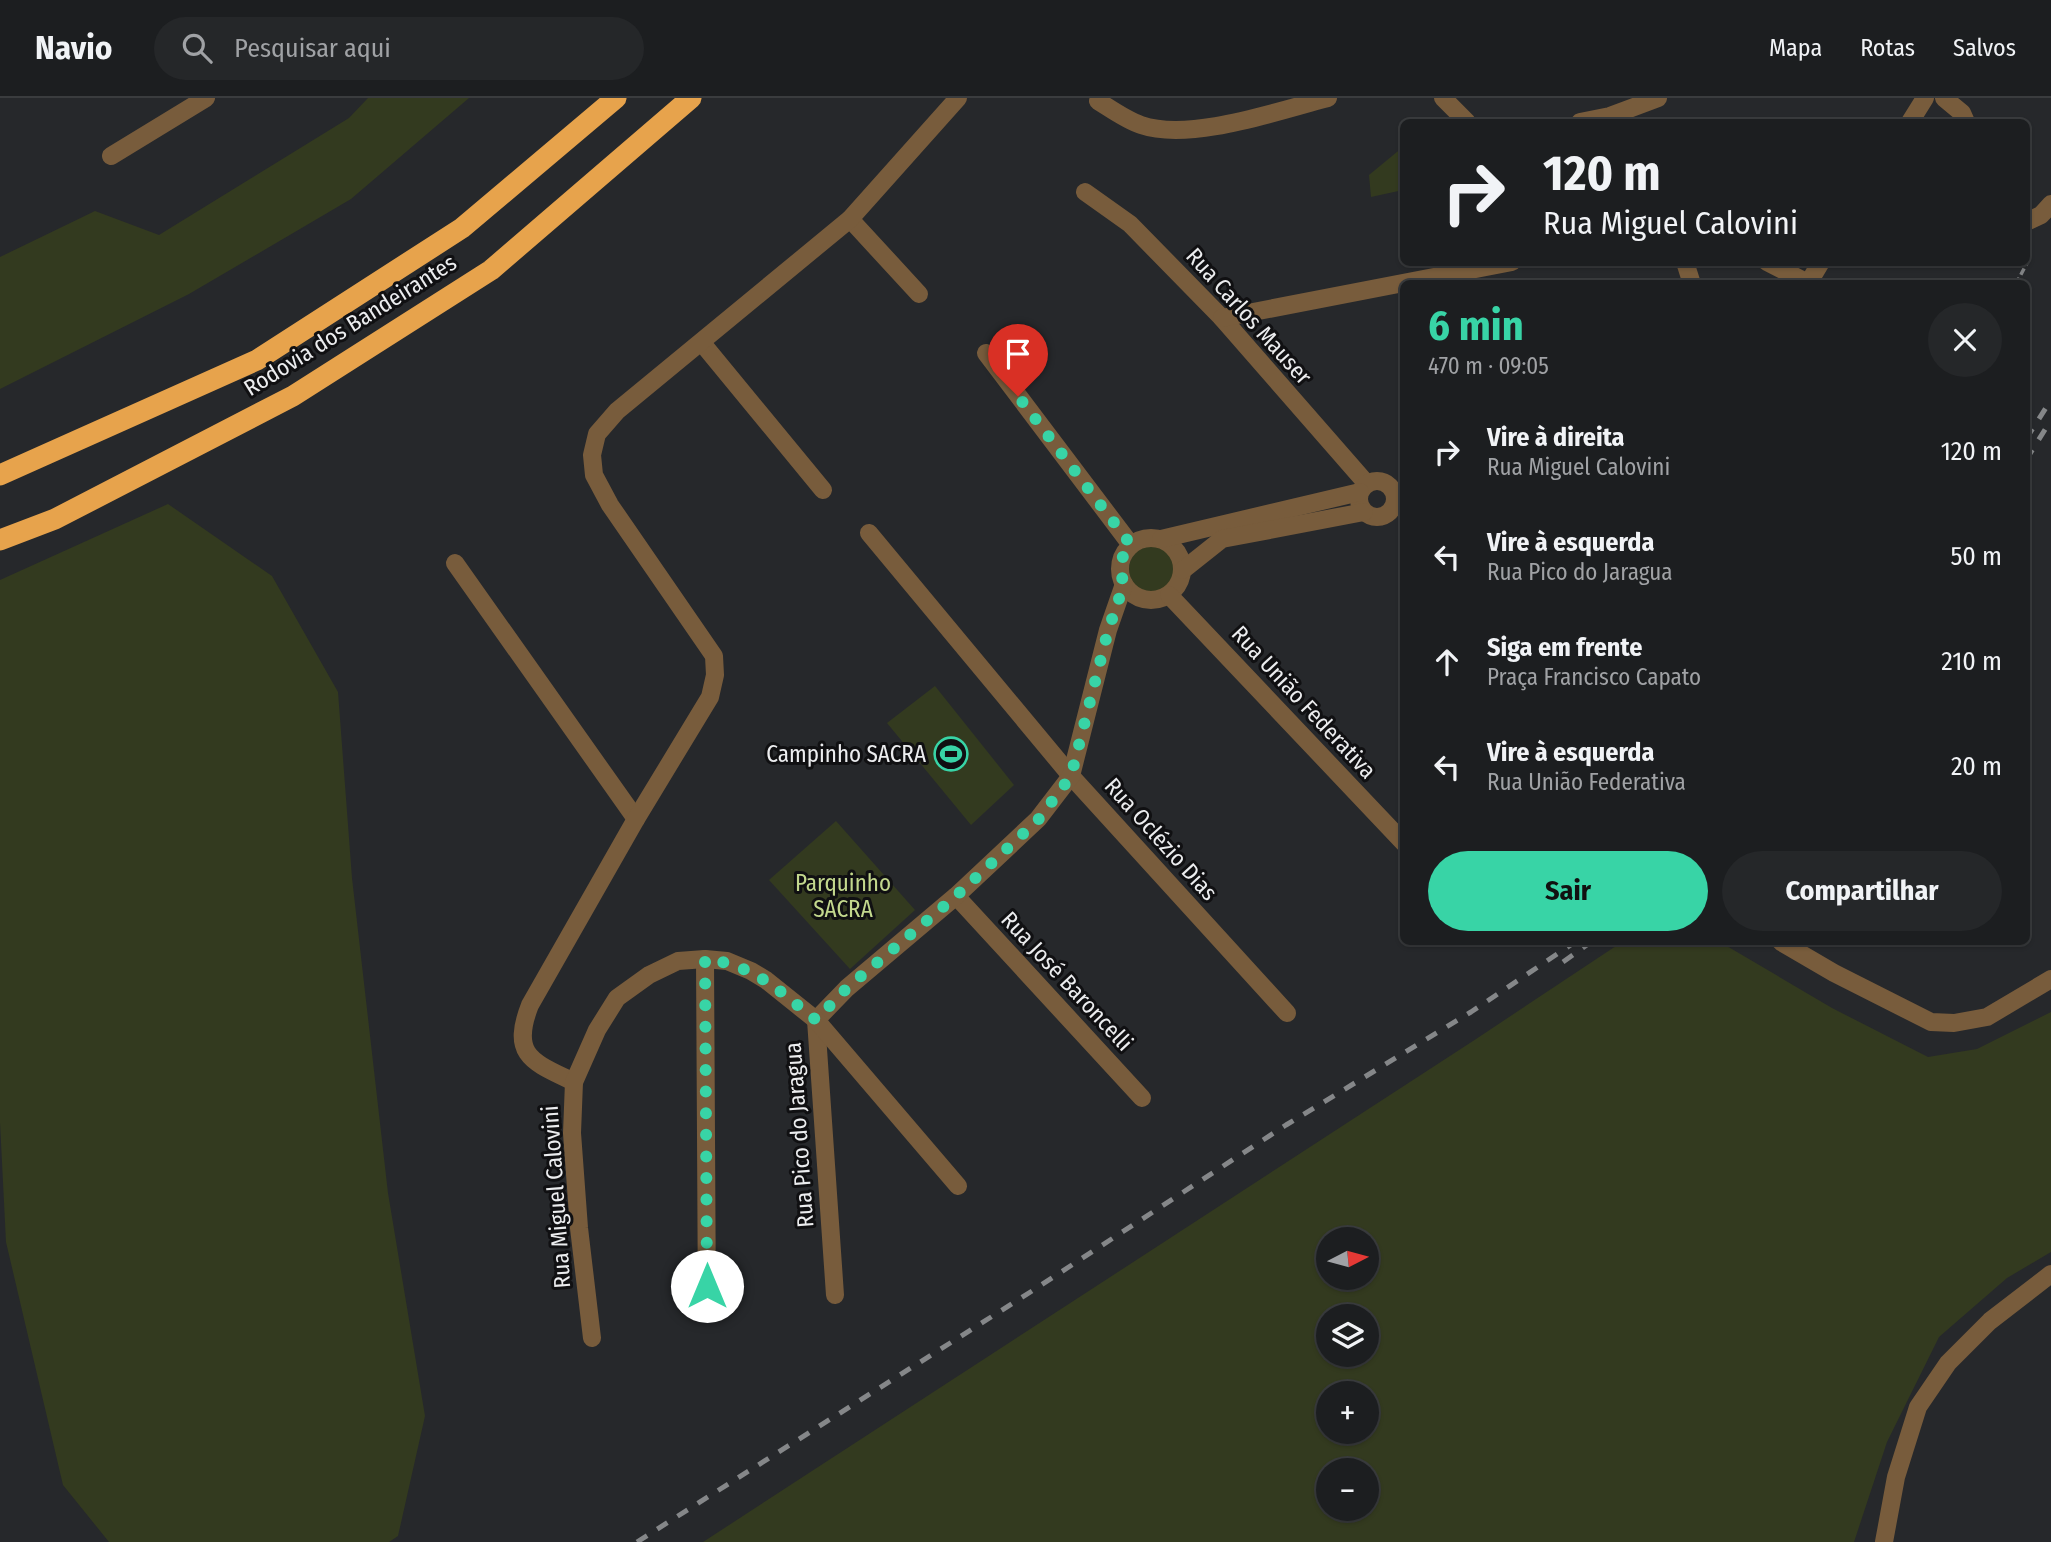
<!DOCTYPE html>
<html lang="pt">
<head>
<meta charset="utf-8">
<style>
  body { margin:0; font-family:"Fira Sans Condensed",sans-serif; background:#252729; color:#f1f3f6; height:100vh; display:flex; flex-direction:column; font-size:26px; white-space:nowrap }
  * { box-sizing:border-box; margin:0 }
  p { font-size:23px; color:#a0a2a5 }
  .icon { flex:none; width:38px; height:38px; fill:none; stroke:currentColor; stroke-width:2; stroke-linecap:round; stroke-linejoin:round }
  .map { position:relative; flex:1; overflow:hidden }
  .sheet { position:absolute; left:1400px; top:182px; width:630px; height:665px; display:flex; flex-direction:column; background:#1c1e20; border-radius:10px; box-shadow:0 2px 5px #0004,0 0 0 2px #3a3c3e }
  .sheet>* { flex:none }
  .top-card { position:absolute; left:1400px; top:21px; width:630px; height:147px; border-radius:10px; box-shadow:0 2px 5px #0004,0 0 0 2px #3a3c3e; background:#1c1e20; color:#f1f3f6; overflow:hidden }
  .needle { width:46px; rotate:84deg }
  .buttons { position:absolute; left:1316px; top:1129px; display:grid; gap:14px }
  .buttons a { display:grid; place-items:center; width:63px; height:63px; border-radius:50%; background:#1c1e20; box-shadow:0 2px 5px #0004,0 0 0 2px #3a3c3e; font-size:35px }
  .pin { position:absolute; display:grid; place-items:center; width:60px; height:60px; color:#fff; margin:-72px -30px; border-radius:50% 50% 50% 0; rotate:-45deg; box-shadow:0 0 7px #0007 }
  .pin .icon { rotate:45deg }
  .me { position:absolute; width:77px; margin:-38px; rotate:0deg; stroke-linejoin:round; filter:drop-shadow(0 0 5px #0008) }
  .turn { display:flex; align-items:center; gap:24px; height:147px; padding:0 28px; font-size:32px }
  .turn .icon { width:91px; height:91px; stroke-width:2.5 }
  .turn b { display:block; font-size:49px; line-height:60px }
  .round { display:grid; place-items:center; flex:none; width:74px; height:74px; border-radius:37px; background:#252729 }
  .overview { display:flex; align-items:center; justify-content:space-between; height:119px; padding:0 28px }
  h1 { font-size:42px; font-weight:700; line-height:52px; color:#38d4a6 }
  .primary-button { display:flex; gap:14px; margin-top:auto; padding:14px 28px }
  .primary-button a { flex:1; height:80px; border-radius:42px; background:#38d4a6; color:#111; font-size:28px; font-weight:700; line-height:80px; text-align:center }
  .primary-button a+a { background:#252729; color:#f1f3f6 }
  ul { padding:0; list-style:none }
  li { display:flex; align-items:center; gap:21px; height:105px; padding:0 28px }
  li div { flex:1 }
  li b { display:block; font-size:26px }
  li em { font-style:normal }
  header { display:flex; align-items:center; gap:42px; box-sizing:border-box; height:98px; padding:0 35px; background:#1c1e20; border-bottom:2px solid #3a3c3e }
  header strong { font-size:33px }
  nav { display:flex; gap:38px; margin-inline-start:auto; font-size:24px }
  .search { width:490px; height:63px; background:#252729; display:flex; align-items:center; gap:18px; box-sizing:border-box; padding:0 24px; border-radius:38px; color:#a0a2a5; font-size:26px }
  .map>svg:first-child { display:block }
  .green { fill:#333a1f; fill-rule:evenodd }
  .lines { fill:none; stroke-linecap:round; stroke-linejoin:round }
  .path { stroke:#818385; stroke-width:3.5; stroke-dasharray:7 3.5; stroke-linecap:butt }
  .minor { stroke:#785c3c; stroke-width:18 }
  .highway { stroke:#e7a34c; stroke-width:21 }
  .rail { stroke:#858789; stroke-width:5; stroke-dasharray:12 12; stroke-linecap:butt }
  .route { stroke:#38d4a6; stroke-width:12; stroke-dasharray:0 21.6 }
  .labels { text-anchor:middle; stroke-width:6; stroke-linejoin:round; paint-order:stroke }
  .street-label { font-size:23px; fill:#ecedef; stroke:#101012 }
  .poi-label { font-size:23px; fill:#ecedef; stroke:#101012; text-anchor:end }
  .park-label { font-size:23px; fill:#c3d88d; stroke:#101012 }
</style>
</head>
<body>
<header>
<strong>Navio</strong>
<div class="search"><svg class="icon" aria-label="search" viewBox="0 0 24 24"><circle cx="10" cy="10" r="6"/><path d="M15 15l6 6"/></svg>Pesquisar aqui</div>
<nav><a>Mapa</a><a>Rotas</a><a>Salvos</a></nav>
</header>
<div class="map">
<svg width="2051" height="1444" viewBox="0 0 2051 1444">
  <rect width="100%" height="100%" fill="#26282b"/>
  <g class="green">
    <path d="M368,0H469L351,101L189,196L0,291V159L95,113L159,137L349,20Z"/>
    <path d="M1403,49V92L1371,99L1369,77Z"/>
    <path d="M168,406L272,478L338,594L352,780L388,1095L425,1318L398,1438L389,1444H109L63,1387L6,1144L0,1024V482Z"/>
    <circle cx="1153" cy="471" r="24"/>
    <path d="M935,588L1014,687L971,727L887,625Z"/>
    <path d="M836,723L915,812L850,871L769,782Z"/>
    <path d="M1622,844H1720L1832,910L1928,959L1977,951L2051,914V1154L2007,1180L1939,1239L1887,1344L1854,1444H703L1473,943ZM1367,1141V1180H1328V1141ZM1367,1218V1256H1328V1218ZM1367,1295V1334H1328V1295ZM1367,1372V1410H1328V1372Z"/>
  </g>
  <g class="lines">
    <path class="path" d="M2016,186L2029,161L2026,146"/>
    <g class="minor">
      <path d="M1443,0L1467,24"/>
      <path d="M1944,0L1962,15L1966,24"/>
      <path d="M1098,3C1111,11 1126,22 1141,27C1190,44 1277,13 1328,0"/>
      <path d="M1580,24L1610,18L1658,0"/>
      <path d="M1910,24L1925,0"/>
      <path d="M111,58L206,0"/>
      <path d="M1085,94L1130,126L1222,220L1367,386"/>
      <path d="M850,121L919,196"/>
      <path d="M2026,124L2041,117L2051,106"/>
      <path d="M1685,164L1692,186"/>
      <path d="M1767,164L1810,186"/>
      <path d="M1809,184L1821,164"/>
      <path d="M1222,220L1512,164"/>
      <path d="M702,245L823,392"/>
      <path d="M986,255L1131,447"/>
      <circle cx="1377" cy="401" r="18"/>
      <path d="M869,435L1071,678L1287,915"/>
      <circle cx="1151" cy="471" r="31"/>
      <path d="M1161,441L1360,394"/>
      <path d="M455,465L636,721"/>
      <path d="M1183,472L1222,441L1364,414"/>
      <path d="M1169,497L1404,745"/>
      <path d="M956,798L1142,1000"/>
      <path d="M1781,844L1834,875L1931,924L1954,925L1987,919L2051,881"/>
      <path d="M705,861L707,1215"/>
      <path d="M574,984C533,964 510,958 530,907L636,721L710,599L715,577L714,558L610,407L594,377L592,357L597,336L617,313L850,121L958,0"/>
      <path d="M835,1197L816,922L847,890L956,798L1038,721L1071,678L1108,532L1124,486"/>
      <path d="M592,1240L579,1130L572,1035L574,984L597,932L617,900L649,877L678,863L705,861L727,863L751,873L766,882L816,922L958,1088"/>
      <path d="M1884,1444L1896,1379L1918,1309L1948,1265L1990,1223L2051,1176"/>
    </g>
    <g class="highway">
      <path d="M0,377L257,262L462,130L616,0"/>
      <path d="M0,442L55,421L293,298L491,172L691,0"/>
    </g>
    <g class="rail">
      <path d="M2026,341L2051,302"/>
      <path d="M2026,362L2051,322"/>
      <path d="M1563,864L1591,844"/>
      <path d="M637,1444L1032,1193L1286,1027L1471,914L1575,844"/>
    </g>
  </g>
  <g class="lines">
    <path class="route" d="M707,1188L705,861C755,867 779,893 816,922L847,890L956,798L1038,722L1071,678L1108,533L1124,486L1121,476V465L1124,455L1131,447L1018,298"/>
  </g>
  <defs>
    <symbol id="stadium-ring" viewBox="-11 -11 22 22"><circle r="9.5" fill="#101012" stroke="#38d4a6" stroke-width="1.5"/><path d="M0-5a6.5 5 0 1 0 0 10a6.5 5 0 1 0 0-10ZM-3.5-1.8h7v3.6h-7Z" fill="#38d4a6"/></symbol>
  </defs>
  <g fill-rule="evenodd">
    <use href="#stadium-ring" x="932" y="637" width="38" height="38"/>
  </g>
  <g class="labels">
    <g class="street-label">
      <text transform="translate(1249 218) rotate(48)" y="8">Rua Carlos Mauser</text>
      <text transform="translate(350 227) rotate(-32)" y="8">Rodovia dos Bandeirantes</text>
      <text transform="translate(1304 604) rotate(47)" y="8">Rua União Federativa</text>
      <text transform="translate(1161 741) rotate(48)" y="8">Rua Oclézio Dias</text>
      <text transform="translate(1067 883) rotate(47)" y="8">Rua José Baroncelli</text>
      <text transform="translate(799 1037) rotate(-94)" y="8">Rua Pico do Jaragua</text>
      <text transform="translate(556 1099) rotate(-94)" y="8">Rua Miguel Calovini</text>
    </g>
    <g class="poi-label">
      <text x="926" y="664">Campinho SACRA</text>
    </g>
    <g class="park-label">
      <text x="843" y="793">Parquinho<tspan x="843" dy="26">SACRA</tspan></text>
    </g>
  </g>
</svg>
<div class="buttons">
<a><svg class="needle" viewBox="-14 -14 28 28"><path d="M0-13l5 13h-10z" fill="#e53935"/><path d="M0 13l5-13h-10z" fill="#a0a2a5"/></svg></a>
<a><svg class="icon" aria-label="layers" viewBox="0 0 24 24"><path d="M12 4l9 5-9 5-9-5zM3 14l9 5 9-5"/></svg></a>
<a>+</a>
<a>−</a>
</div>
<div class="pin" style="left:1018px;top:298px;background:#d93025"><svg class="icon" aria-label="arrive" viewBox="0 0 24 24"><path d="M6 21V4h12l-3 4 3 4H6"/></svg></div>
<svg class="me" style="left:707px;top:1188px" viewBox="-20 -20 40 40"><circle r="19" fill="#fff"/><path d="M0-13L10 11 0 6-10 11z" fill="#38d4a6"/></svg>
<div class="top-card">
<div class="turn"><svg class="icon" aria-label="right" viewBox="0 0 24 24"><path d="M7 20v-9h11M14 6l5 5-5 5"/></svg><div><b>120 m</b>Rua Miguel Calovini</div></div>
</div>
<section class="sheet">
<div class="overview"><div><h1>6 min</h1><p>470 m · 09:05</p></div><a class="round"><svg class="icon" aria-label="close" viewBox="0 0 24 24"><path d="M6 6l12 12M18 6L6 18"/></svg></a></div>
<ul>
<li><svg class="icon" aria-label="right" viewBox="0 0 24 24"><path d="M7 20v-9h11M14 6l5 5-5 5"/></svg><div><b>Vire à direita</b><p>Rua Miguel Calovini</p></div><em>120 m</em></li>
<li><svg class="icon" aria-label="left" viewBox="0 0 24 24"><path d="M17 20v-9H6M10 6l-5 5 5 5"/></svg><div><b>Vire à esquerda</b><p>Rua Pico do Jaragua</p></div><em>50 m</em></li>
<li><svg class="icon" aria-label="ahead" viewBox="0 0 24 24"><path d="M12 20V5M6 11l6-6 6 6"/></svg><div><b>Siga em frente</b><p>Praça Francisco Capato</p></div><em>210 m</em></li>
<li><svg class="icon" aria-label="left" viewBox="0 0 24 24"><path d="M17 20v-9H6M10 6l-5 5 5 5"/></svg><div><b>Vire à esquerda</b><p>Rua União Federativa</p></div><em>20 m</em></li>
</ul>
<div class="primary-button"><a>Sair</a><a>Compartilhar</a></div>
</section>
</div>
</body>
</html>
